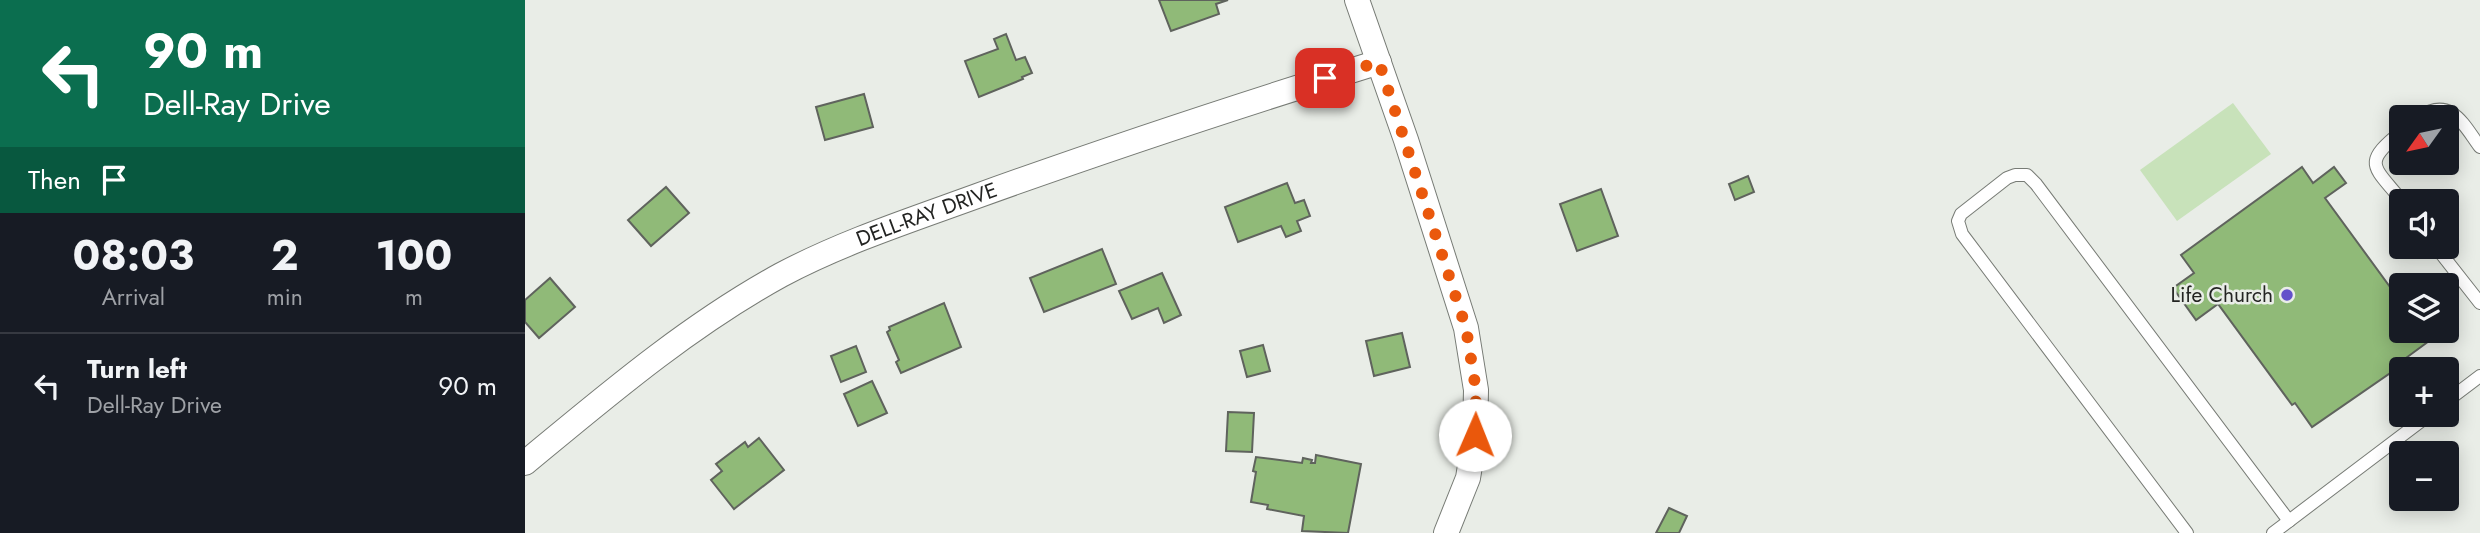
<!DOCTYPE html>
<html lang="en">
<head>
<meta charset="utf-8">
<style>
  body { margin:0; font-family:Jost,sans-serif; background:#20242c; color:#f1f3f6; height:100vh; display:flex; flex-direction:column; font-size:26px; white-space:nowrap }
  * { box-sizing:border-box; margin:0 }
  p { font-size:23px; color:#9ea1a6 }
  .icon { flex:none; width:38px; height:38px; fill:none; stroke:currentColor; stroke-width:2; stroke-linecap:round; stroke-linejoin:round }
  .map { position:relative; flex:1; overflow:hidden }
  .drawer { display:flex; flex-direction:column; background:#171b24; width:525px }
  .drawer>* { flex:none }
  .hud { background:#0b6e4f; color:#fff; overflow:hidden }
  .needle { width:46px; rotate:237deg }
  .fabs { position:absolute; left:1864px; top:105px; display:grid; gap:14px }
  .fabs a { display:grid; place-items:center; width:70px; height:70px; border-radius:7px; background:#171b24; box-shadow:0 4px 18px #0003; font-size:35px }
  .pin { position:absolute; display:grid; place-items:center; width:60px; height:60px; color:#fff; margin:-30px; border-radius:14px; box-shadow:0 4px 10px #0006 }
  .me { position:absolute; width:77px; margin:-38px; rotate:1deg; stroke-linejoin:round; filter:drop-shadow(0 0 5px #0008) }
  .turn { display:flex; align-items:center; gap:24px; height:147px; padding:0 28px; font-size:32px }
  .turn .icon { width:91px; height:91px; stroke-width:2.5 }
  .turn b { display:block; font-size:49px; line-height:60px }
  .then { display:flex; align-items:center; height:66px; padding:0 28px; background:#0003; gap:14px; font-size:26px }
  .eta { display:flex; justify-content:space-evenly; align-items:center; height:119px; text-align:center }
  .eta b { font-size:42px; font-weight:700; line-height:49px }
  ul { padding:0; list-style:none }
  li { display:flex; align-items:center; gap:21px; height:105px; padding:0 28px; border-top:2px solid #363941 }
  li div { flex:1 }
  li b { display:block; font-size:26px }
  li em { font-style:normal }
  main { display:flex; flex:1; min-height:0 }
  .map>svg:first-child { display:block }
  .green { fill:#c8e2ba }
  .building { fill:#90ba78; stroke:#5f635d; stroke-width:2 }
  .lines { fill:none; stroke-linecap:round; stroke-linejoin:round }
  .service-casing { stroke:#777b75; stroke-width:14 }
  .minor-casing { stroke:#777b75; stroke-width:26 }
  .service { stroke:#fff; stroke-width:12 }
  .minor { stroke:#fff; stroke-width:24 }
  .route { stroke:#ea580c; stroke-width:12; stroke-dasharray:0 21.6 }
  .poi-dot { fill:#6351ca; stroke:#e9ede7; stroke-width:2.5 }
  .labels { text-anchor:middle; stroke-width:5; stroke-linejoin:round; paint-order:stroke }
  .street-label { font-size:21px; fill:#232422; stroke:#e9ede7 }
  .poi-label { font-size:21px; fill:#232422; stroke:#e9ede7; text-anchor:end }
</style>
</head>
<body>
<main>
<section class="drawer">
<div class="hud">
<div class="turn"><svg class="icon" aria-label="left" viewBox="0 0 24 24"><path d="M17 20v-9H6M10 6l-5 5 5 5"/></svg><div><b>90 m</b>Dell-Ray Drive</div></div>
<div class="then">Then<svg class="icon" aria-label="arrive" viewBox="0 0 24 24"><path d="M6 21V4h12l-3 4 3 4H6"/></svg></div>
</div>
<div class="eta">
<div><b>08:03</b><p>Arrival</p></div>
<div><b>2</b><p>min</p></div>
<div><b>100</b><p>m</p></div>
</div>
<ul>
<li><svg class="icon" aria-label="left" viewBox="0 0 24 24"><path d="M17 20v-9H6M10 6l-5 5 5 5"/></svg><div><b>Turn left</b><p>Dell-Ray Drive</p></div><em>90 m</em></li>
</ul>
</section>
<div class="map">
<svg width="1955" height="533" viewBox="0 0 1955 533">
  <rect width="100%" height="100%" fill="#e9ede7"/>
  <path class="green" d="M1708,103L1746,154L1652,221L1615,170Z"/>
  <g class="building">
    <path d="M634,0H703L691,4L694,14L646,31Z"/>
    <path d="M481,34L491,60L500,57L507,73L497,77L498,79L454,97L440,61L473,49L469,39Z"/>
    <path d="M339,94L348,127L300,140L291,107Z"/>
    <path d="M1777,167L1788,183L1809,167L1821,183L1800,198L1876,302V331H1897L1904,341L1870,366L1871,369L1787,427L1770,403L1767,405L1693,304L1671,320L1648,288L1669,273L1656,255Z"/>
    <path d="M1223,176L1229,192L1210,200L1204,184Z"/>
    <path d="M762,183L770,203L779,200L785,216L772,221L776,231L761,237L756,226L713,242L700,207Z"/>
    <path d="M141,187L164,213L126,246L103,220Z"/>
    <path d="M1076,189L1093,236L1052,251L1035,204Z"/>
    <path d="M577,249L591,284L519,312L505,278Z"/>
    <path d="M637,273L656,315L639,323L633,308L607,319L594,291Z"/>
    <path d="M25,278L50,307L14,338L0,322V300Z"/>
    <path d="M419,303L436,347L376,373L371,362L374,360L362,332L365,330L364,327Z"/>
    <path d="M877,333L885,367L849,376L841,341Z"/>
    <path d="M738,345L745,371L722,377L715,351Z"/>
    <path d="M331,346L341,372L316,382L306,356Z"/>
    <path d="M347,381L362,413L333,426L319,394Z"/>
    <path d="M703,412L729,413L727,452L701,451Z"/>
    <path d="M234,438L259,470L209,509L186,480L197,471L191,464L220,442L223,447Z"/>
    <path d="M791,455L836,464L823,533L777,531L779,516L742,509L743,505L726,502L731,472L728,471L731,457L777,463L778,458L787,460L786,463H790Z"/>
    <path d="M1144,508L1162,516L1154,533H1131Z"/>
  </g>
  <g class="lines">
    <defs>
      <g id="service">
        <path d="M1894,117C1926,96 1938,124 1955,147"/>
        <path d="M1876,132C1836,164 1849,166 1877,201"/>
        <path d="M1911,247L1955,303"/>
        <path d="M1922,401L1955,376"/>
        <path d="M1662,533L1437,234L1433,221L1436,214L1482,178L1490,175H1502L1511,184L1764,521"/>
        <path d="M1748,533L1904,415"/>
      </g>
      <g id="minor">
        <path d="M832,0L881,140L941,328L951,390L950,435L943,478L921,533"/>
        <path id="s1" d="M0,463C81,396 163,326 256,275C318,242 386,220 452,196C585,148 719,104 854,62"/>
      </g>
    </defs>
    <use href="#service" class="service-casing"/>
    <use href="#minor" class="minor-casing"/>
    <use href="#service" class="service"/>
    <use href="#minor" class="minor"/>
  </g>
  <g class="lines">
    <path class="route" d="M800,78L854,62L941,328L951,390L950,435"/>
  </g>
  <circle class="poi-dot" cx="1762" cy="295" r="7"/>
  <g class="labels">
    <g class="street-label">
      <text dy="7" stroke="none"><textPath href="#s1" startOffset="476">DELL-RAY DRIVE</textPath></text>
    </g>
    <g class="poi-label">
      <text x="1748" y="302">Life Church</text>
    </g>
  </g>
</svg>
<div class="fabs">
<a><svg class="needle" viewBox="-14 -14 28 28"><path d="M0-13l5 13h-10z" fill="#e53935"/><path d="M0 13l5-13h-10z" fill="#9ea1a6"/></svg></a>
<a><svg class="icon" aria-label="sound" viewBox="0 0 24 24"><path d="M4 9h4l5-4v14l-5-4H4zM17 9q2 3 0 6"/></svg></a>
<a><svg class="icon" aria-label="layers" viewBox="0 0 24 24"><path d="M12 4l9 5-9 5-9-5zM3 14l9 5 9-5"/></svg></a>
<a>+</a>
<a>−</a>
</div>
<div class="pin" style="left:800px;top:78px;background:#d93025"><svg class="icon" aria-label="arrive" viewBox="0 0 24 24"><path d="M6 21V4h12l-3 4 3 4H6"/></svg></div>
<svg class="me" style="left:950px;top:435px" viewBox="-20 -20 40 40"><circle r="19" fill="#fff"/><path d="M0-13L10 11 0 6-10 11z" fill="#ea580c"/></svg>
</div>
</main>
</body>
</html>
